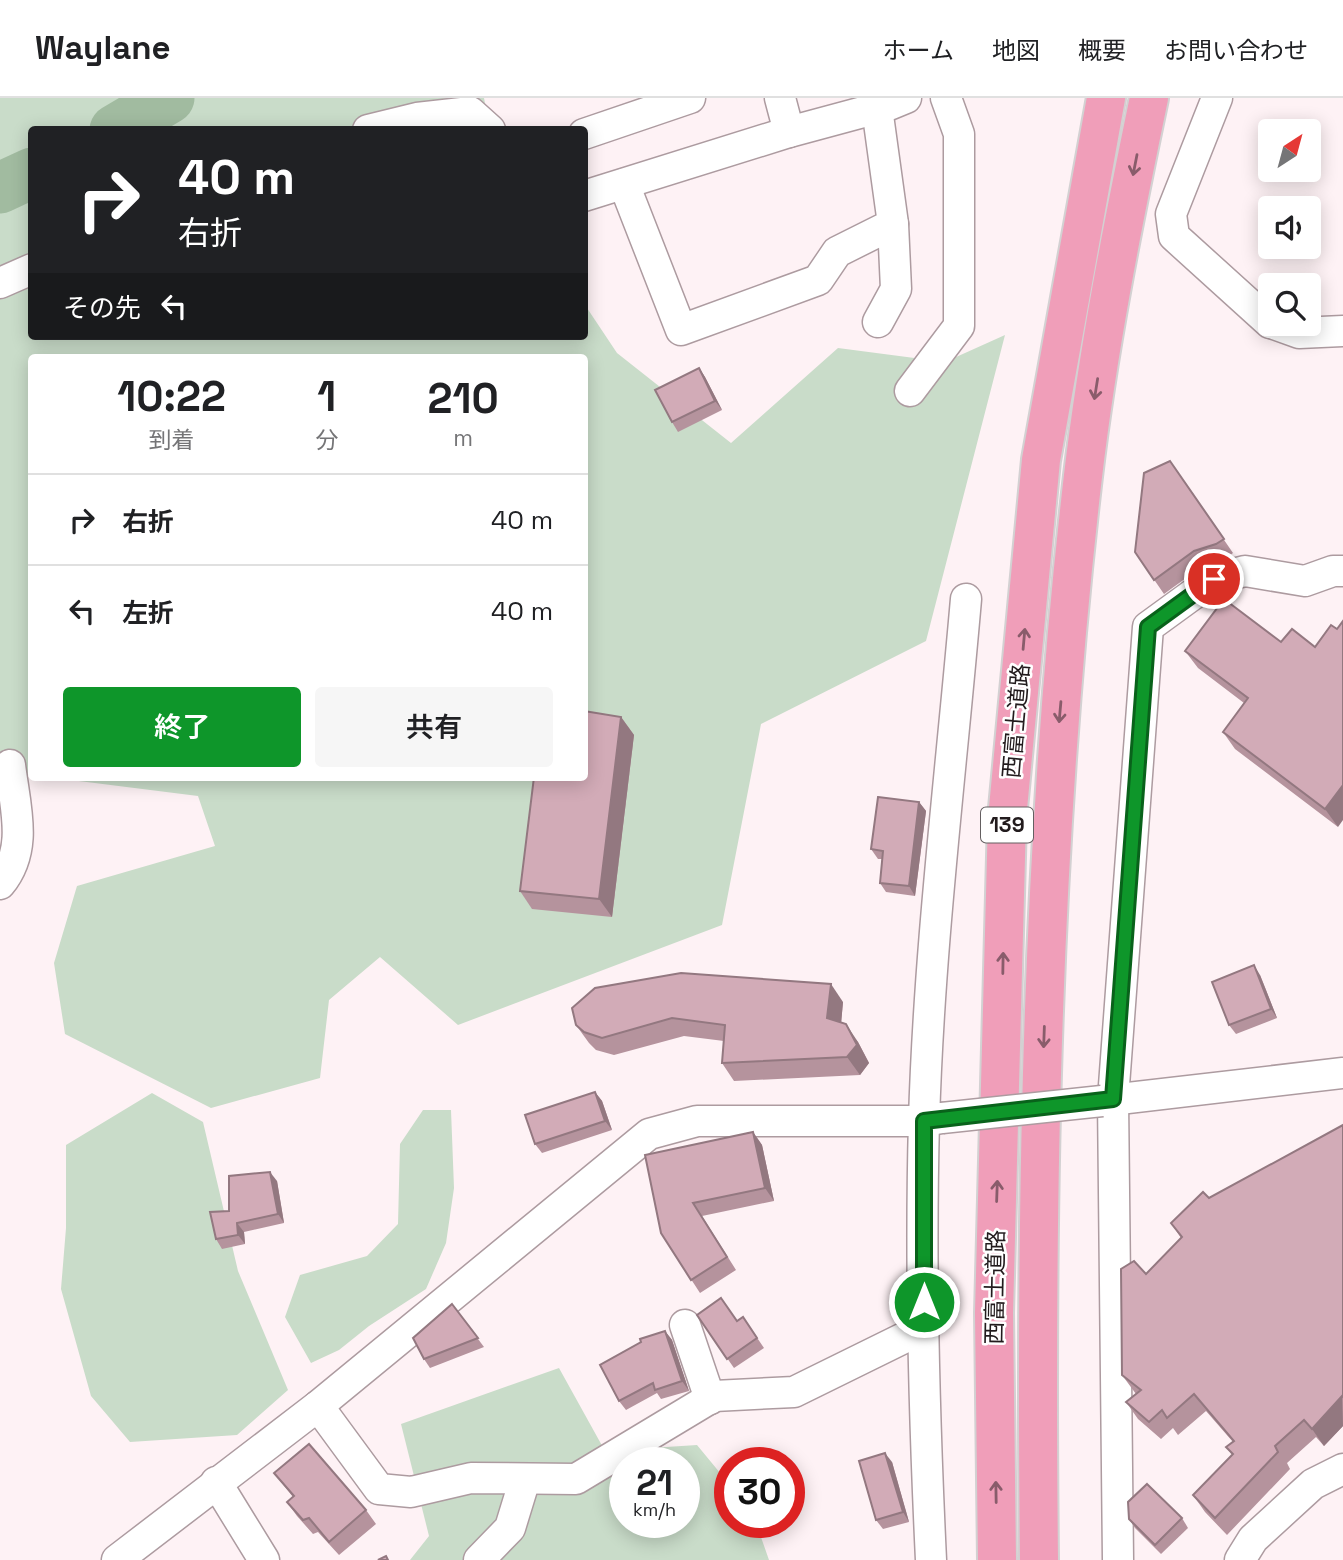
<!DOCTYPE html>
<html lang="ja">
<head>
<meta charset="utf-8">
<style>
  body { margin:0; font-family:"Space Grotesk","Noto Sans JP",sans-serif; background:#f6f6f6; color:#202124; height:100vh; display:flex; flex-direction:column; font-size:26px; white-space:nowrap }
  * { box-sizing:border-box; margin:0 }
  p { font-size:23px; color:#757577 }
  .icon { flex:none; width:38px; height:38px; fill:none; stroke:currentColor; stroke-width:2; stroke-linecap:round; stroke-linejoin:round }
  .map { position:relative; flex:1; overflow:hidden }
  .details { position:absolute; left:28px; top:256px; width:560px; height:427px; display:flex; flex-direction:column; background:#fff; border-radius:7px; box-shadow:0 4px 18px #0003 }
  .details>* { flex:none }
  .banner { position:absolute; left:28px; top:28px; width:560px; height:214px; border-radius:7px; box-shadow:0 4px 18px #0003; background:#202124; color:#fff; overflow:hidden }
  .needle { width:46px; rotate:36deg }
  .buttons { position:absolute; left:1258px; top:21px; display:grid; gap:14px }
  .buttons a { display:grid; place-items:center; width:63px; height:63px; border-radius:7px; background:#fff; box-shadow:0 4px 18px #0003; font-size:35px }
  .speed { position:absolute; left:609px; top:1349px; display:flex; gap:14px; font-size:35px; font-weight:700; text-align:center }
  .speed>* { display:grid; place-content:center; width:91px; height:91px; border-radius:50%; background:#fff; box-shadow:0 4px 18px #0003; line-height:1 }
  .speed small { font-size:18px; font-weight:400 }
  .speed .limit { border:10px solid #d22; background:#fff; color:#111 }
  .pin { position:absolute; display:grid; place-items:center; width:60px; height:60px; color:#fff; margin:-30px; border:4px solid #fff; border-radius:50%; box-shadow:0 2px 7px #0007 }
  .me { position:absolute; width:77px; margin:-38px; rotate:0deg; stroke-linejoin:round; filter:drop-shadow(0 0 5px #0008) }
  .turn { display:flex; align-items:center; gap:24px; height:147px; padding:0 35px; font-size:32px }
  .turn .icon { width:91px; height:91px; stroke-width:2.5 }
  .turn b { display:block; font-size:49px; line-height:60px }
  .then { display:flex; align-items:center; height:66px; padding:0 35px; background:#0003; gap:14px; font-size:26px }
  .eta { display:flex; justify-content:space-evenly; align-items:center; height:119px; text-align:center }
  .eta b { font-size:42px; font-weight:600; line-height:49px }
  .cta { display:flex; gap:14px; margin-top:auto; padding:14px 35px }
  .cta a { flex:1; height:80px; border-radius:7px; background:#0e962a; color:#fff; font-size:28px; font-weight:600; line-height:80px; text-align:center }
  .cta a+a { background:#f6f6f6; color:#202124 }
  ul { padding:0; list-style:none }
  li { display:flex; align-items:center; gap:21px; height:91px; padding:0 35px; border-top:2px solid #e0e0e0 }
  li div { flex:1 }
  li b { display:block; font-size:26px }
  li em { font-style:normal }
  header { display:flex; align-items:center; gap:42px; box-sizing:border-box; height:98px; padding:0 35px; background:#fff; border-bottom:2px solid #e0e0e0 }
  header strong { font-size:33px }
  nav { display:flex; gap:38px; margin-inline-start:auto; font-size:24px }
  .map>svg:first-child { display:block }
  .green { fill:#c9dcc9; fill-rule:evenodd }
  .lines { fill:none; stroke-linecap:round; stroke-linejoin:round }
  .river { stroke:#a1bba0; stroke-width:51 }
  .minor-casing { stroke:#ad9ba0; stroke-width:33 }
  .highway-casing { stroke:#d3d1d2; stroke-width:42 }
  .minor { stroke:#fff; stroke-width:30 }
  .highway { stroke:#f09eb9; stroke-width:38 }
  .minor-bridge-casing { stroke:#ad9ba0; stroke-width:33; stroke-linecap:butt }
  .minor-bridge { stroke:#fff; stroke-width:30 }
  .wall { fill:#b5939d }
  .shaded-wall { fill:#937880 }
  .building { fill:#d2abb7; stroke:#937880; stroke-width:2 }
  .oneway { stroke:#895c6b }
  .route-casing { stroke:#09621b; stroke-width:18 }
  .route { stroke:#0e962a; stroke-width:12 }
  .labels { text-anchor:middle; stroke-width:5; stroke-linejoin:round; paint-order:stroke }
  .shield { fill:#fff; stroke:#645f61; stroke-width:2 }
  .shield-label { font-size:21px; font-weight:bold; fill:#221b1d }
  .street-label { font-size:23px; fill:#221b1d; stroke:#fff }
</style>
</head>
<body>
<header>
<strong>Waylane</strong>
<nav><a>ホーム</a><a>地図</a><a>概要</a><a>お問い合わせ</a></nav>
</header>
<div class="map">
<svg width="1343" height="1462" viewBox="0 0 1343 1462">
  <rect width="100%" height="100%" fill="#fef2f5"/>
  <g class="green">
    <path d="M0,0H484L490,31L32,32V238H584L585,207L617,255L731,345L838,250L945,264L1005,237L926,543L761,626L722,827L458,927L380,859L329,902L320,980L211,1010L65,936L54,865L77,788L215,748L198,698L47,679H584V259H32L31,677L0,672Z"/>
    <path d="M152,995L203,1024L238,1173L288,1292L237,1337L130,1344L91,1298L61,1191L66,1130V1047Z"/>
    <path d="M423,1012H451L454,1090L446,1145L426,1191L369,1228L339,1252L311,1265L285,1219L300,1177L367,1158L398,1126L400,1046Z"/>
    <path d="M559,1270L605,1353L697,1347L730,1387V1424L756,1425L769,1462H410L429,1438L401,1326ZM625,1365H684V1424H625Z"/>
  </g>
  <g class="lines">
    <g class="river">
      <path d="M115,32L169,0"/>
      <path d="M0,90L32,75"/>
    </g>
    <defs>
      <g id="minor">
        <path d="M780,0L789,34"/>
        <path d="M1217,0L1171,116L1174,138L1270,225"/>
        <path d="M368,32L417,20L470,14L490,32"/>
        <path d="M584,36L690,0"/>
        <path d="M624,86L681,232L818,182L837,154L893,126L877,10"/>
        <path d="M584,98L789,34L889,7L906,0"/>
        <path d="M0,185L32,171"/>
        <path d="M878,224L896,191L893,126"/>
        <path d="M1274,226L1299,235L1343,233"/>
        <path d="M910,293L959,228V36L946,0"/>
        <path d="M0,786C29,751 15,709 10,667"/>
        <path d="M1102,1003L1343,975"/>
        <path d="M685,1227L710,1301"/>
        <path d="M318,1308L379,1391L411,1394L471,1380L576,1381L714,1298L794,1294L924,1230"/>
        <path d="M216,1384L264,1462"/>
        <path d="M117,1462L318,1308L649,1036L697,1023H924L942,1020"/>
        <path d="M479,1462L510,1430L525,1381"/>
        <path d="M931,1462C924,1316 920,1169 924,1023C929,849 951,675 966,501"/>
        <path d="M1118,1462L1113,1001L1148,529L1214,481L1245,473L1305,483L1333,473H1343"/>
        <path d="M1240,1462L1253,1441L1313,1386L1343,1371"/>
      </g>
      <g id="highway">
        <path d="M997,1462L994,1215L1007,721L1041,362L1106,0"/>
        <path d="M1039,1462C1035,1100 1041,738 1083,378C1098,251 1123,125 1149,0"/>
      </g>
    </defs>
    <use href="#minor" class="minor-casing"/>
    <use href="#highway" class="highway-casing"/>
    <use href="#minor" class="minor"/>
    <use href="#highway" class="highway"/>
    <defs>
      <path id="minor-bridge" d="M942,1020L1102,1003"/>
    </defs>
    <use href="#minor-bridge" class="minor-bridge-casing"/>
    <use href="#minor-bridge" class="minor-bridge"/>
  </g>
  <g class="wall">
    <path d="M699,270L705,279L722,312L678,334L672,324Z"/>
    <path d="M1170,363L1233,455L1226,460L1204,467L1164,496L1135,454Z"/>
    <path d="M1224,501L1338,729L1235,651L1223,634L1244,605L1198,570L1185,553Z"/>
    <path d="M621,619L634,637L612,819L532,811L520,793Z"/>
    <path d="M919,704L926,713L915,798L886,794L880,785L882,761H878L871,751Z"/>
    <path d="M1260,877L1277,920L1236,936L1229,927Z"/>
    <path d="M843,904L841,925L858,944L869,965L860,977L734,983L722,965L724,943L684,938L614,957L596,952L589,945L576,927Z"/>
    <path d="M595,994L602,1003L612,1032L542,1055L535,1046Z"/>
    <path d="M1343,1027V1328L1324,1348L1316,1339L1287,1365L1290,1371L1227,1437L1205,1414L1193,1397L1232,1357L1226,1349L1233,1344L1206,1313L1178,1337L1173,1330L1161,1341L1138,1321L1126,1304L1136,1296L1122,1277L1146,1176L1181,1140L1171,1125L1209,1100Z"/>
    <path d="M753,1034L762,1047L774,1103L702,1118L736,1172L700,1195L661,1135Z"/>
    <path d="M277,1083L284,1125L244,1134L245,1146L222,1151L216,1141L229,1113Z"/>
    <path d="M452,1206L484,1249L430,1270L424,1261Z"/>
    <path d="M697,1217L737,1223L743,1219L764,1250L734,1270Z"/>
    <path d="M665,1233L672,1242L689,1293L661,1301L657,1295L626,1312L619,1303Z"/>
    <path d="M892,1364L909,1424L883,1431L876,1422Z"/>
    <path d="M274,1375L366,1412L376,1426L339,1457L318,1434L313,1436L297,1418L287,1404L293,1399Z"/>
    <path d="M1182,1420L1188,1430L1161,1456L1135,1430L1129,1421Z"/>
  </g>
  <g class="shaded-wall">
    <path d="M699,270L705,279L722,312L715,303Z"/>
    <path d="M621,619L634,637L612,819L599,801Z"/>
    <path d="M1343,687V722L1338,729L1325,711Z"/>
    <path d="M919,704L926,713L915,798L909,788Z"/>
    <path d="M1254,867L1260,877L1277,920L1271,911Z"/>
    <path d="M831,886L843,904L840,938L827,920Z"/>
    <path d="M846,926L858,944L869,965L860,977L847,959Z"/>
    <path d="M595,994L602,1003L612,1032L605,1023Z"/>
    <path d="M753,1034L762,1047L774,1103L765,1090Z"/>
    <path d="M270,1074L277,1083L284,1125L278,1116Z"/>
    <path d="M237,1125L244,1134L245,1146L238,1137Z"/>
    <path d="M665,1233L672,1242L689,1293L682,1283Z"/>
    <path d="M1342,1298L1343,1328L1324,1348L1312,1331Z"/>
    <path d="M885,1355L892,1364L909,1424L903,1414Z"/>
  </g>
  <g class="building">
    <path d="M699,270L715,303L672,324L655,292Z"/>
    <path d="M1170,363L1224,441L1216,446L1194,453L1154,482L1135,454L1144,375Z"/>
    <path d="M1224,501L1281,544L1292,531L1315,549L1331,527L1337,531L1343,523V687L1325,711L1223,634L1248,600L1185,553Z"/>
    <path d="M584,613L621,619L599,801L520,793L534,679H584Z"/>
    <path d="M878,699L919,704L909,788L880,785L883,753L871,751Z"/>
    <path d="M1254,867L1271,911L1229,927L1212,884Z"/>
    <path d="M681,875L831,886L827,920L846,926L857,947L847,959L722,965L725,927L672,920L602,940L584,934L576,927L572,910L595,890Z"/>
    <path d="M595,994L605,1023L535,1046L525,1017Z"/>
    <path d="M1343,1027V1299L1342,1298L1312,1331L1304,1322L1275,1348L1278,1354L1215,1420L1193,1397L1233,1356L1226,1349L1234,1343L1194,1296L1167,1320L1162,1312L1149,1324L1126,1304L1141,1292L1122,1277L1121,1171L1134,1163L1146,1176L1182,1139L1171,1125L1203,1094L1209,1100Z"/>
    <path d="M753,1034L765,1090L693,1105L727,1159L691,1182L661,1135L645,1057Z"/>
    <path d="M270,1074L278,1116L237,1125L238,1137L216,1141L210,1114L229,1113V1078Z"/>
    <path d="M721,1200L737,1223L743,1219L757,1240L727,1261L697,1217Z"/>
    <path d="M452,1206L478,1240L424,1261L413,1240Z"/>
    <path d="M665,1233L682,1283L655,1292L653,1285L619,1303L600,1267L641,1244L640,1241Z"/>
    <path d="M309,1346L366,1412L329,1444L309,1420L303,1422L287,1404L294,1398L274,1375Z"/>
    <path d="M885,1355L903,1414L876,1422L859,1363Z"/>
    <path d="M1147,1386L1182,1420L1155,1447L1129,1421L1128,1404Z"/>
    <path d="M386,1458L388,1462H378Z"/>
  </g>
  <defs><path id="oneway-shaft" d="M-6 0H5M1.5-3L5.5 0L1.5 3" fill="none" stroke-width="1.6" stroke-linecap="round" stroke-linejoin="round" transform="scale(1.75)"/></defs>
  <g class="oneway">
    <use href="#oneway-shaft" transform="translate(1135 67) rotate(101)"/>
    <use href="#oneway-shaft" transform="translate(1096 291) rotate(99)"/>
    <use href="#oneway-shaft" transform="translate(1024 541) rotate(-85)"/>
    <use href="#oneway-shaft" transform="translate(1060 614) rotate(95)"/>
    <use href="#oneway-shaft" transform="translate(1003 865) rotate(-89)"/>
    <use href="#oneway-shaft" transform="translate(1044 939) rotate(92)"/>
    <use href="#oneway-shaft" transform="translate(997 1093) rotate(-88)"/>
    <use href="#oneway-shaft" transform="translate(996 1394) rotate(-91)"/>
  </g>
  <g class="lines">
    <defs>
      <path id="route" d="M924,1204V1023L1113,1001L1148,529L1214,481"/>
    </defs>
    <use href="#route" class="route-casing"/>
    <use href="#route" class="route"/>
  </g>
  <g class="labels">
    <rect class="shield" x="981" y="709.5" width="52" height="35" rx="5"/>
    <g class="shield-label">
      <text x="1007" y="734">139</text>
    </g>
    <g class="street-label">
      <text transform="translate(1016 623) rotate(-85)" y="8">西富士道路</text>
      <text transform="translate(995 1189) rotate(-89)" y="8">西富士道路</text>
    </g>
  </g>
</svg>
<div class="buttons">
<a><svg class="needle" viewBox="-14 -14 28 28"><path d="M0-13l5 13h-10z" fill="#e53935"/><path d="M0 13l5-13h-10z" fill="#757577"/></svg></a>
<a><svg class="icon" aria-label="sound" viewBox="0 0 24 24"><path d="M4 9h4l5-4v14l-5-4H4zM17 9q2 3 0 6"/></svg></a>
<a><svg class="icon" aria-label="search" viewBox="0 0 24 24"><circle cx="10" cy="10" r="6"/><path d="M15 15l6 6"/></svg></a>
</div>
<div class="speed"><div>21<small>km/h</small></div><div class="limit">30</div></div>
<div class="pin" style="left:1214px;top:481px;background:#d93025"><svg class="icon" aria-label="arrive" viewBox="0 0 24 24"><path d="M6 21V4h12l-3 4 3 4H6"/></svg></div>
<svg class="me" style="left:924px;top:1204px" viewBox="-20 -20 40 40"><circle r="17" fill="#0e962a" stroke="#fff" stroke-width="3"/><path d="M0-11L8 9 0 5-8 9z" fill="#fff"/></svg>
<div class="banner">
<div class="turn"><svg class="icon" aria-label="right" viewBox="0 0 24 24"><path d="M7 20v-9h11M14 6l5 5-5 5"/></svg><div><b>40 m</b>右折</div></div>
<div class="then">その先<svg class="icon" aria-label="left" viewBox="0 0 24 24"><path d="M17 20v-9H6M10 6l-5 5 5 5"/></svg></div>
</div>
<section class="details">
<div class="eta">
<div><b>10:22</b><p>到着</p></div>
<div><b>1</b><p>分</p></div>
<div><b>210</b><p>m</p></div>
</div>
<ul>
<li><svg class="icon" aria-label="right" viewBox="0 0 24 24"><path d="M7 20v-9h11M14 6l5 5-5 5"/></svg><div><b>右折</b></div><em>40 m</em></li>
<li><svg class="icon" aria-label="left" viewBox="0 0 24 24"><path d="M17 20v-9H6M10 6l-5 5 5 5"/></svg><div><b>左折</b></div><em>40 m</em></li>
</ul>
<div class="cta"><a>終了</a><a>共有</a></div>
</section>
</div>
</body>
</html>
